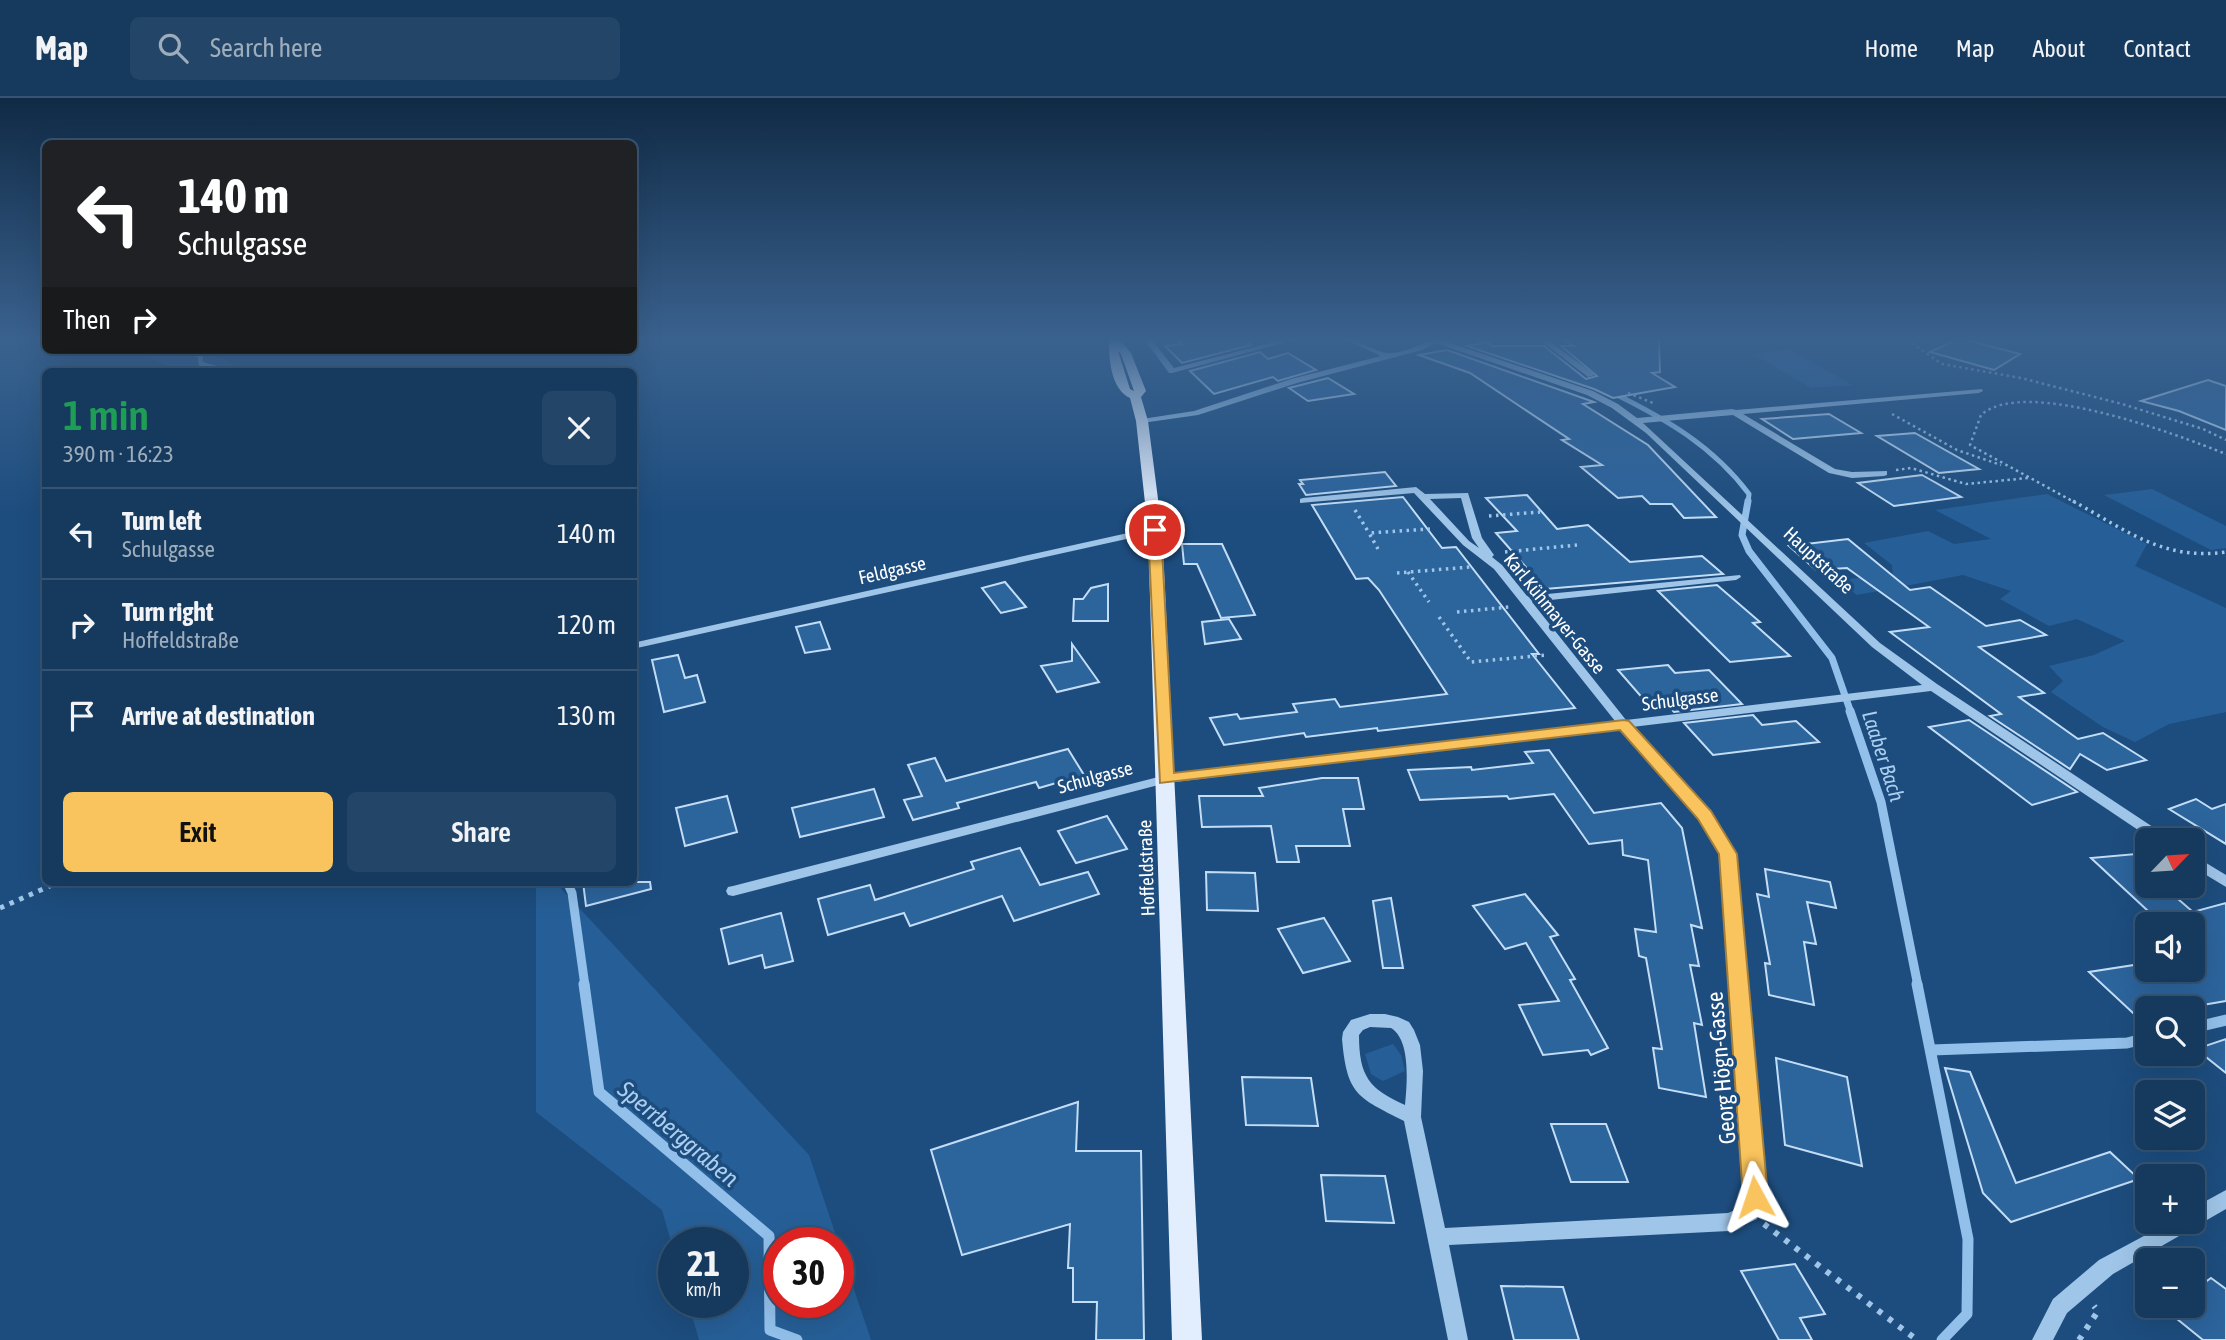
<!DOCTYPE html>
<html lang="en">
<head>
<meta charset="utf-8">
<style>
  body { margin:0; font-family:"Asap Condensed",sans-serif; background:#234567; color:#f1f3f6; height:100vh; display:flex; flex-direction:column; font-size:26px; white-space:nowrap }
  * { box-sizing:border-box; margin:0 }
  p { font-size:23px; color:#9eadbc }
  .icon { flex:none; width:38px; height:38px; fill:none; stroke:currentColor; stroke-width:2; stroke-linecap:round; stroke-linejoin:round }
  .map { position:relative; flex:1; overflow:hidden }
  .drawer { position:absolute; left:42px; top:270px; width:595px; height:518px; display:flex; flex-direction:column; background:#163a5e; border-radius:10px; box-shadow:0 7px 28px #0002,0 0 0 2px #355473 }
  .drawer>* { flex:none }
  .banner { position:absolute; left:42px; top:42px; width:595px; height:214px; border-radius:10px; box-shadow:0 7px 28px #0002,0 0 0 2px #355473; background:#202124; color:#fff; overflow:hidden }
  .needle { width:46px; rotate:65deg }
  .fabs { position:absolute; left:2135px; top:730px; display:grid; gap:14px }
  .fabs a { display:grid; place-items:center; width:70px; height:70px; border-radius:10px; background:#163a5e; box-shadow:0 7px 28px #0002,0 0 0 2px #355473; font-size:35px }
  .speed { position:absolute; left:658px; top:1129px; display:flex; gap:14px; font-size:35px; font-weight:700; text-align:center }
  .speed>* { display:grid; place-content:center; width:91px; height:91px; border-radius:50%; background:#163a5e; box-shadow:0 7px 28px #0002,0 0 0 2px #355473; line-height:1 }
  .speed small { font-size:18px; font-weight:400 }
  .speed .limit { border:10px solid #d22; background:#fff; color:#111 }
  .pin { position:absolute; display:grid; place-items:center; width:60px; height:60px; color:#fff; margin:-30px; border:4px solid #fff; border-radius:50%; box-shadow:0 2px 7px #0007 }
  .me { position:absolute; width:77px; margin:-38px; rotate:355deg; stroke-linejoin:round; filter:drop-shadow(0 0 5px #0008) }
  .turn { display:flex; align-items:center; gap:24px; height:147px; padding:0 21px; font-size:32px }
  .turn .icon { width:91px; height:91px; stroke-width:2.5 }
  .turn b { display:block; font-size:49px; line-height:60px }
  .then { display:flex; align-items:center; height:66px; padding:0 21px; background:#0003; gap:14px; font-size:26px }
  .round { display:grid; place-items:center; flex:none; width:74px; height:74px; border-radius:10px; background:#234567 }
  .head { display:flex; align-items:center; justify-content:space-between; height:119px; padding:0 21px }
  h1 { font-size:42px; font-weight:600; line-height:52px; color:#1e9e55 }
  .primary-button { display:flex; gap:14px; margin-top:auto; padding:14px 21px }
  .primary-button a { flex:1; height:80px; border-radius:10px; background:#f9c35d; color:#111; font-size:28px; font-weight:600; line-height:80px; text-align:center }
  .primary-button a+a { background:#234567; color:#f1f3f6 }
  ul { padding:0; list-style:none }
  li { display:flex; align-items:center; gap:21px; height:91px; padding:0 21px; border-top:2px solid #355473 }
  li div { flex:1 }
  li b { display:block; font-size:26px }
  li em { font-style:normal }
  header { display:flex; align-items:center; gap:42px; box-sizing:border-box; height:98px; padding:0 35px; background:#163a5e; border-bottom:2px solid #355473 }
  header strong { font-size:33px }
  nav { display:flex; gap:38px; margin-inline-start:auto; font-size:24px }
  .search { width:490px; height:63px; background:#234567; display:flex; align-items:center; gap:18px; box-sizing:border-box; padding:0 24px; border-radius:10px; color:#9eadbc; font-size:26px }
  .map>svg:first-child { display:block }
  .green { fill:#265f97; fill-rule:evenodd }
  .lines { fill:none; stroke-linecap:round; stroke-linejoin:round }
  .stream-far3 { stroke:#92c0ea; stroke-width:5 }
  .stream-far2 { stroke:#92c0ea; stroke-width:7 }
  .stream-far1 { stroke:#92c0ea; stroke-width:9 }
  .stream { stroke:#92c0ea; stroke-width:11 }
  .building { fill:#2c649c; stroke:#c3ddf6; stroke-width:2 }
  .path-far3 { stroke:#9fc5e8; stroke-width:2.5; stroke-dasharray:2.5 3.5; stroke-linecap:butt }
  .path-far2 { stroke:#9fc5e8; stroke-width:3.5; stroke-dasharray:2.5 4.5; stroke-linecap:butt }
  .path-far1 { stroke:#9fc5e8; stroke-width:5; stroke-dasharray:4.5 6; stroke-linecap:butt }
  .path { stroke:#9fc5e8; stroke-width:6; stroke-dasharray:5 8; stroke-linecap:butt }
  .minor { fill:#9fc5e8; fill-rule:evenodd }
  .major { fill:#e2eefe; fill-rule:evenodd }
  .route { fill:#f9c35d; stroke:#a27f3c; stroke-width:2 }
  .labels { text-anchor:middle; stroke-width:7; stroke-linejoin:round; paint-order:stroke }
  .street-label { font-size:19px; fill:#fff; stroke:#1d4d7e }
  .water-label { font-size:21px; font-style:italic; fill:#abcef0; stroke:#1d4d7e }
  .near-street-label { font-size:23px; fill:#fff; stroke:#1d4d7e }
  .near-water-label { font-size:24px; font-style:italic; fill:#abcef0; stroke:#1d4d7e }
</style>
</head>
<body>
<header>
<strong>Map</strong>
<div class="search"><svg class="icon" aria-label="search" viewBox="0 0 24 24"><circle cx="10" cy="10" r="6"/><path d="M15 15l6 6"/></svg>Search here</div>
<nav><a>Home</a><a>Map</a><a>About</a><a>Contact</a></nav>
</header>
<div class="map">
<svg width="2226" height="1242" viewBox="0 0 2226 1242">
  <rect width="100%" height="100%" fill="#1d4d7e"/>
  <g class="green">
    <path d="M1789,251L1852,287L1811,290L1753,256Z"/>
    <path d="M131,252H222L216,256L244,273H181Z"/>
    <path d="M2152,391L2226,428V450L2211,452L2104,397Z"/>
    <path d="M2047,396L2147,446L2135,468L2226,510V614L2169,626L2135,644L2103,629L2051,594L2063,583L2049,568L2094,557L2125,543L2077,521L2049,528L2000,501L2011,493L1963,477L1857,497L1835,481L1893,479L1892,467L1864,445L1928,433L1954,446L1991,441L1935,412Z"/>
    <path d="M536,784H555L809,1057L871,1242H699L688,1204H733V1144H674V1154L662,1112L536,1014ZM838,1144V1204H779V1144Z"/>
    <path d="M1393,946L1401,957L1405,973L1383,983L1371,976L1365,956Z"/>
  </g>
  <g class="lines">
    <g class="stream-far3">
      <path d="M178,252L200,257L201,266L224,273"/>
      <path d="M1613,295C1666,321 1713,348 1749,396L1748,405"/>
    </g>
    <path class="stream-far2" d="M1748,403L1742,437L1749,453L1832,560L1851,615"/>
    <g class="stream-far1">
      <path d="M1850,613L1881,704L1918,888"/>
      <path d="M567,784L572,795L585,888"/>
    </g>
    <g class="stream">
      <path d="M584,886L599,994L769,1138L770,1232L797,1242"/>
      <path d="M1917,886L1968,1141L1967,1216L1942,1242"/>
      <path d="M2193,930L2226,922"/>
      <path d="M1932,952L2127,945L2147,940"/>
    </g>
  </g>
  <g class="building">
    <path d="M1178,242H1245L1251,247L1182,265L1165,248L1182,246Z"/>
    <path d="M1564,242H1659L1660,274L1652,275L1675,289L1613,300L1594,291L1467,248L1488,244L1491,248H1544L1586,281L1597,278L1561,248H1574Z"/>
    <path d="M1956,242H1967L2020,256L1994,272L1930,254Z"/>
    <path d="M1447,252L1594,304L1583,306L1648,347L1716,419L1684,420L1672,406H1650L1642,398L1618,400L1581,369L1602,367L1562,342L1569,341L1470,275L1419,257Z"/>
    <path d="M1260,254L1268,261L1288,255L1316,272L1278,283L1273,279L1214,296L1190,273Z"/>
    <path d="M1328,280L1354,296L1308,303L1289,290Z"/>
    <path d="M2208,282L2226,288V332L2179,313L2141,303Z"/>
    <path d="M1829,316L1861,335L1793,341L1762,321Z"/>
    <path d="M1915,335L1979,371L1939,375L1877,338Z"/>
    <path d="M1385,374L1396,388L1306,397L1299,386H1303L1300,382Z"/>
    <path d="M1922,377L1961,399L1894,408L1858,385Z"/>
    <path d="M1527,397L1557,431L1588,427L1630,464L1702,458L1723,476L1545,491L1496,435L1517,433L1486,400Z"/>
    <path d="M1403,399L1442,450L1456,449L1539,556H1532L1575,610L1378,633L1377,630L1306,639L1304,635L1224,647L1210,620L1237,616L1240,621L1297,614L1293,606L1335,601L1340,609L1447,596L1379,492L1368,480L1356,481L1312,407Z"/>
    <path d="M1848,441L1910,492L1930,489L1986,528L2020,522L2046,537L1979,549L2044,595L2019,599L2078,641L2103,635L2146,662L2107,672L2080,656L2070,671L1990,618L2001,616L1890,534L1929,529L1847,470L1816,472L1789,448Z"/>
    <path d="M1182,446H1222L1255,517L1221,520L1197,466H1184Z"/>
    <path d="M1005,484L1026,509L1001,515L982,490Z"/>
    <path d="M1108,486V523H1073L1074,501H1083L1091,490Z"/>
    <path d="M1717,487L1760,524L1753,525L1790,558L1730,564L1658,493Z"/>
    <path d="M1229,521L1241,541L1205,546L1202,524Z"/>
    <path d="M820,524L830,551L805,555L796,529Z"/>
    <path d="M1072,546L1099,584L1057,594L1041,568L1072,563Z"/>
    <path d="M678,557L685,580L697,577L705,604L664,614L652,562Z"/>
    <path d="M1668,567L1675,575L1709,572L1742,606L1674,614L1662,601L1645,603L1618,572Z"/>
    <path d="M1753,617L1762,627L1796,623L1819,644L1713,657L1684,625Z"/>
    <path d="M1969,622L2077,694L2032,707L1929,629Z"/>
    <path d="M1068,651L1084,677L1039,690L1036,684L957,705L959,710L913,722L904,702L922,698L908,667L935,660L946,683Z"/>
    <path d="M1549,652L1594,715L1661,705L1682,730L1702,830L1691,827L1699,868L1690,867L1702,927L1694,925L1706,999L1659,990L1653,950L1662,951L1646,860L1639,858L1635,831L1656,834L1648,762L1623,757L1622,742L1589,746L1554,696L1509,701L1507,698L1420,702L1408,672L1471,669L1472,672L1533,665L1525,654Z"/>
    <path d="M1322,680H1358L1364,711H1343L1350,748H1296L1299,764H1277L1271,728L1202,729L1199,698H1263L1259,690Z"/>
    <path d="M874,691L884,719L800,739L792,710Z"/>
    <path d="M727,698L737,734L685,748L676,710Z"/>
    <path d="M2196,701L2212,711L2226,706V746L2169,711Z"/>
    <path d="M1107,718L1127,751L1076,765L1058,733Z"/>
    <path d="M1020,750L1040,787L1088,774L1099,796L1014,823L1002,798L910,828L904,815L828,837L818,801L870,787L875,802L974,771L971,764Z"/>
    <path d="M2147,755V788H2163L2193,814L2226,805V903L2185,910H2147V928L2089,874L2147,865V872H2193V826H2162L2091,760Z"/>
    <path d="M1765,771L1830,784L1836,810L1807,804L1816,846L1804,844L1814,907L1769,897L1765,865L1770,866L1757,796L1769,799Z"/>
    <path d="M1206,774L1255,775L1258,813L1207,812Z"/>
    <path d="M583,784H650L651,791L586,808Z"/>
    <path d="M1525,796L1558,837L1550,839L1575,881L1570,882L1608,950L1591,957L1588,952L1543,957L1519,907L1559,903L1526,845L1505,851L1473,808Z"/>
    <path d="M1391,800L1403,870H1383L1373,803Z"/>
    <path d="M781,815L793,863L765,870L762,857L729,866L721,831Z"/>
    <path d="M1324,820L1350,863L1303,875L1278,831Z"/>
    <path d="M2226,941V975L2196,951Z"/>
    <path d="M1776,960L1847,979L1862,1068L1785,1047Z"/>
    <path d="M1945,970L1970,974L2016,1085L2110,1054L2139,1081L2011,1124L1983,1095Z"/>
    <path d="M1242,979L1311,980L1318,1028L1246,1027Z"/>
    <path d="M1078,1004L1076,1053H1141L1144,1242H1096L1097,1204H1073V1170H1068L1070,1126L962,1157L931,1052Z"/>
    <path d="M1551,1026H1606L1628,1084H1571Z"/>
    <path d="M1321,1077L1385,1078L1394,1125L1326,1123Z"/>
    <path d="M1795,1166L1825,1216L1800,1220L1812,1242H1779L1741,1173Z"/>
    <path d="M2211,1180L2226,1191V1242H2203L2161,1208H2193V1193Z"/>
    <path d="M1501,1188L1563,1189L1579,1242H1514Z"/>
  </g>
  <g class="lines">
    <g class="path-far3">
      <path d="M1907,242L1942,266L2021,280L2122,306L2203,331L2226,342"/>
      <path d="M1628,295L1653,305"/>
      <path d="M1892,316L1957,352L2001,367"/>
      <path d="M1896,372L1911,370L1966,386L2028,380"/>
      <path d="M2076,405L1970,347L1981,317C2024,278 2178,337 2226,356"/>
    </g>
    <g class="path-far2">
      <path d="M2073,403C2126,432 2163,463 2226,454"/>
      <path d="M1355,412L1369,435"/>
      <path d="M1489,418L1540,414"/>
      <path d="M1378,451L1369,435L1430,431"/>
      <path d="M1505,454L1577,447"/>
      <path d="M1408,474L1429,504"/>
      <path d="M1397,475L1470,469"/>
      <path d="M1457,514L1509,509"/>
      <path d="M1439,519L1471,564L1546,557"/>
    </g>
    <path class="path-far1" d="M0,810L59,784"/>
    <g class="path">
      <path d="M1764,1126L1917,1242"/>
      <path d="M2079,1242L2098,1213L2094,1208"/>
    </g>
    <g class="minor">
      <path d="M1145,242H1152L1174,270L1282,242H1294L1172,275H1169Z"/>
      <path d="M1347,242C1363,242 1377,256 1390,255C1408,255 1423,242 1441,242L1593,293L1618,306L1637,320L1732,311L1736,312L1982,291L1983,293L1979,295L1743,316L1835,371L1852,374L1887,373V377L1884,378L1852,380L1829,375L1733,317L1643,325L1880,545L1937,586L2168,739L2170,742H2153L1931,593L1632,629L1710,714L1735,756L1764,1099L1757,1121L1729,1133L1449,1147L1468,1242H1448L1404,1023C1357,999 1347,997 1342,941L1343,934L1351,922L1370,916H1385L1398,919L1409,924L1414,932L1420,947L1423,973L1421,1019L1445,1130L1728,1115L1742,1109L1746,1099L1721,756L1700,720L1620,630L1166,685L733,798L728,797L726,793L728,789L733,788L1166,677L1615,623L1494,471L1463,447L1414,395L1300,405V401L1303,400L1416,389L1425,396L1468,395L1482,440L1494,457L1492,459L1502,467L1527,498L1740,477L1741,479L1736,482L1532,504L1626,622L1922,587L1872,549L1646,335L1612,310L1587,297L1436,245L1422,252L1297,285L1198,317L1142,325L1138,323L1142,321L1194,313L1291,281L1381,258ZM1461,400L1472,440L1479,450L1469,443L1430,401ZM1370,929L1391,930C1411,942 1407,986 1405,1007C1369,991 1359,978 1359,937L1363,932Z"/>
      <path d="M1540,242H1548L1595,277L1588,279Z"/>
      <path d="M1155,429L1158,430V434L637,550H634V544H637Z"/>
      <path d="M2193,757L2226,777V789L2193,769Z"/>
      <path d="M2226,1092V1111L2113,1176L2067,1215L2053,1242H2032L2053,1201L2099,1162L2170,1124H2193V1110Z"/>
    </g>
    <path class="major" d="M1109,242H1120L1131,255L1146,293L1141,299L1148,323L1162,432L1202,1242H1172L1148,432L1136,323L1130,300C1110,290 1109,260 1109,242ZM1118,253L1121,256L1134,293L1130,291Z"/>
  </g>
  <linearGradient id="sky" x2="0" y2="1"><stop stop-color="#102a45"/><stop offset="0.58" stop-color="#3a628f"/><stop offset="1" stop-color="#3a628f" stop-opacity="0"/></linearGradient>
  <rect width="2226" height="416" fill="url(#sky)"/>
  <path class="route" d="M1155,428L1161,432L1174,675L1624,622L1629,623L1711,713L1737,756L1768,1099L1764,1107L1755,1110L1747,1107L1743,1099L1719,756L1698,721L1620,632L1160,685L1148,432Z"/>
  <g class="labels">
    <g class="street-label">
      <text transform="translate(1819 462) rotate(43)" y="7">Hauptstraße</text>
      <text transform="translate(892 472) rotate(-13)" y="7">Feldgasse</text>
      <text transform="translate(1555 515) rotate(51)" y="7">Karl Kühmayer-Gasse</text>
      <text transform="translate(1680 601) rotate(-7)" y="7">Schulgasse</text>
      <text transform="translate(1095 679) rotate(-15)" y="7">Schulgasse</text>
      <text transform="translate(1146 770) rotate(-92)" y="7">Hoffeldstraße</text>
    </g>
    <g class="water-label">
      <text transform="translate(1883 658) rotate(72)" y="7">Laaber Bach</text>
    </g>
    <g class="near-street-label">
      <text transform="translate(1721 970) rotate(-95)" y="8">Georg Högn-Gasse</text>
    </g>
    <g class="near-water-label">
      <text transform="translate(678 1036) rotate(40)" y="8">Sperrberggraben</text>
    </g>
  </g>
</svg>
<div class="fabs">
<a><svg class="needle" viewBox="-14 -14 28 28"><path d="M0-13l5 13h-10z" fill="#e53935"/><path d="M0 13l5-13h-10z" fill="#9eadbc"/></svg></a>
<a><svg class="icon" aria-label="sound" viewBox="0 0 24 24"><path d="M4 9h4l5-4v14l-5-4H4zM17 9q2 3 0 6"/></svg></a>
<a><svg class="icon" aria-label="search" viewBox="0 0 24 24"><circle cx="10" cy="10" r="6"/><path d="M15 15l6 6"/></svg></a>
<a><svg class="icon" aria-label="layers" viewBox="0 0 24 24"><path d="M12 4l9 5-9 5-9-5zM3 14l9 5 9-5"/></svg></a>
<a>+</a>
<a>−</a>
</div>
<div class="speed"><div>21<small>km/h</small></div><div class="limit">30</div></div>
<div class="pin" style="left:1155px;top:432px;background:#d93025"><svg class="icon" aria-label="arrive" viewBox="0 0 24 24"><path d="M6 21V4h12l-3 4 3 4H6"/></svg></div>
<svg class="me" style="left:1755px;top:1099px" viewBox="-20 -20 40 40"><path d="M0-17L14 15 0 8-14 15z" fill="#f9c35d" stroke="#fff" stroke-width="4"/></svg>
<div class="banner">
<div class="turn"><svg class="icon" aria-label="left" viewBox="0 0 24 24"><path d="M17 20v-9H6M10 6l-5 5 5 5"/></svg><div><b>140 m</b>Schulgasse</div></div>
<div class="then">Then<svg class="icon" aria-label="right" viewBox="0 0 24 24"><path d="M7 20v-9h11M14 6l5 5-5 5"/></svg></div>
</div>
<section class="drawer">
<div class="head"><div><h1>1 min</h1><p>390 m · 16:23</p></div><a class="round"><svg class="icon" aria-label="close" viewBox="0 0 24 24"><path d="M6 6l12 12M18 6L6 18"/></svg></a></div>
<ul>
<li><svg class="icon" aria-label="left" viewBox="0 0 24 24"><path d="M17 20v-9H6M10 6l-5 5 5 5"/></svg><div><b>Turn left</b><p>Schulgasse</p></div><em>140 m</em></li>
<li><svg class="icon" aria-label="right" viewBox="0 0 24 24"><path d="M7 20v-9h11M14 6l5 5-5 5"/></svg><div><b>Turn right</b><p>Hoffeldstraße</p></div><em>120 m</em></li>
<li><svg class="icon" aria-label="arrive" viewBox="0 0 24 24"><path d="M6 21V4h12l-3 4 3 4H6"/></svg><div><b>Arrive at destination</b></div><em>130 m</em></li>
</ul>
<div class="primary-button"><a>Exit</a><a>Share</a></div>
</section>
</div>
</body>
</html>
